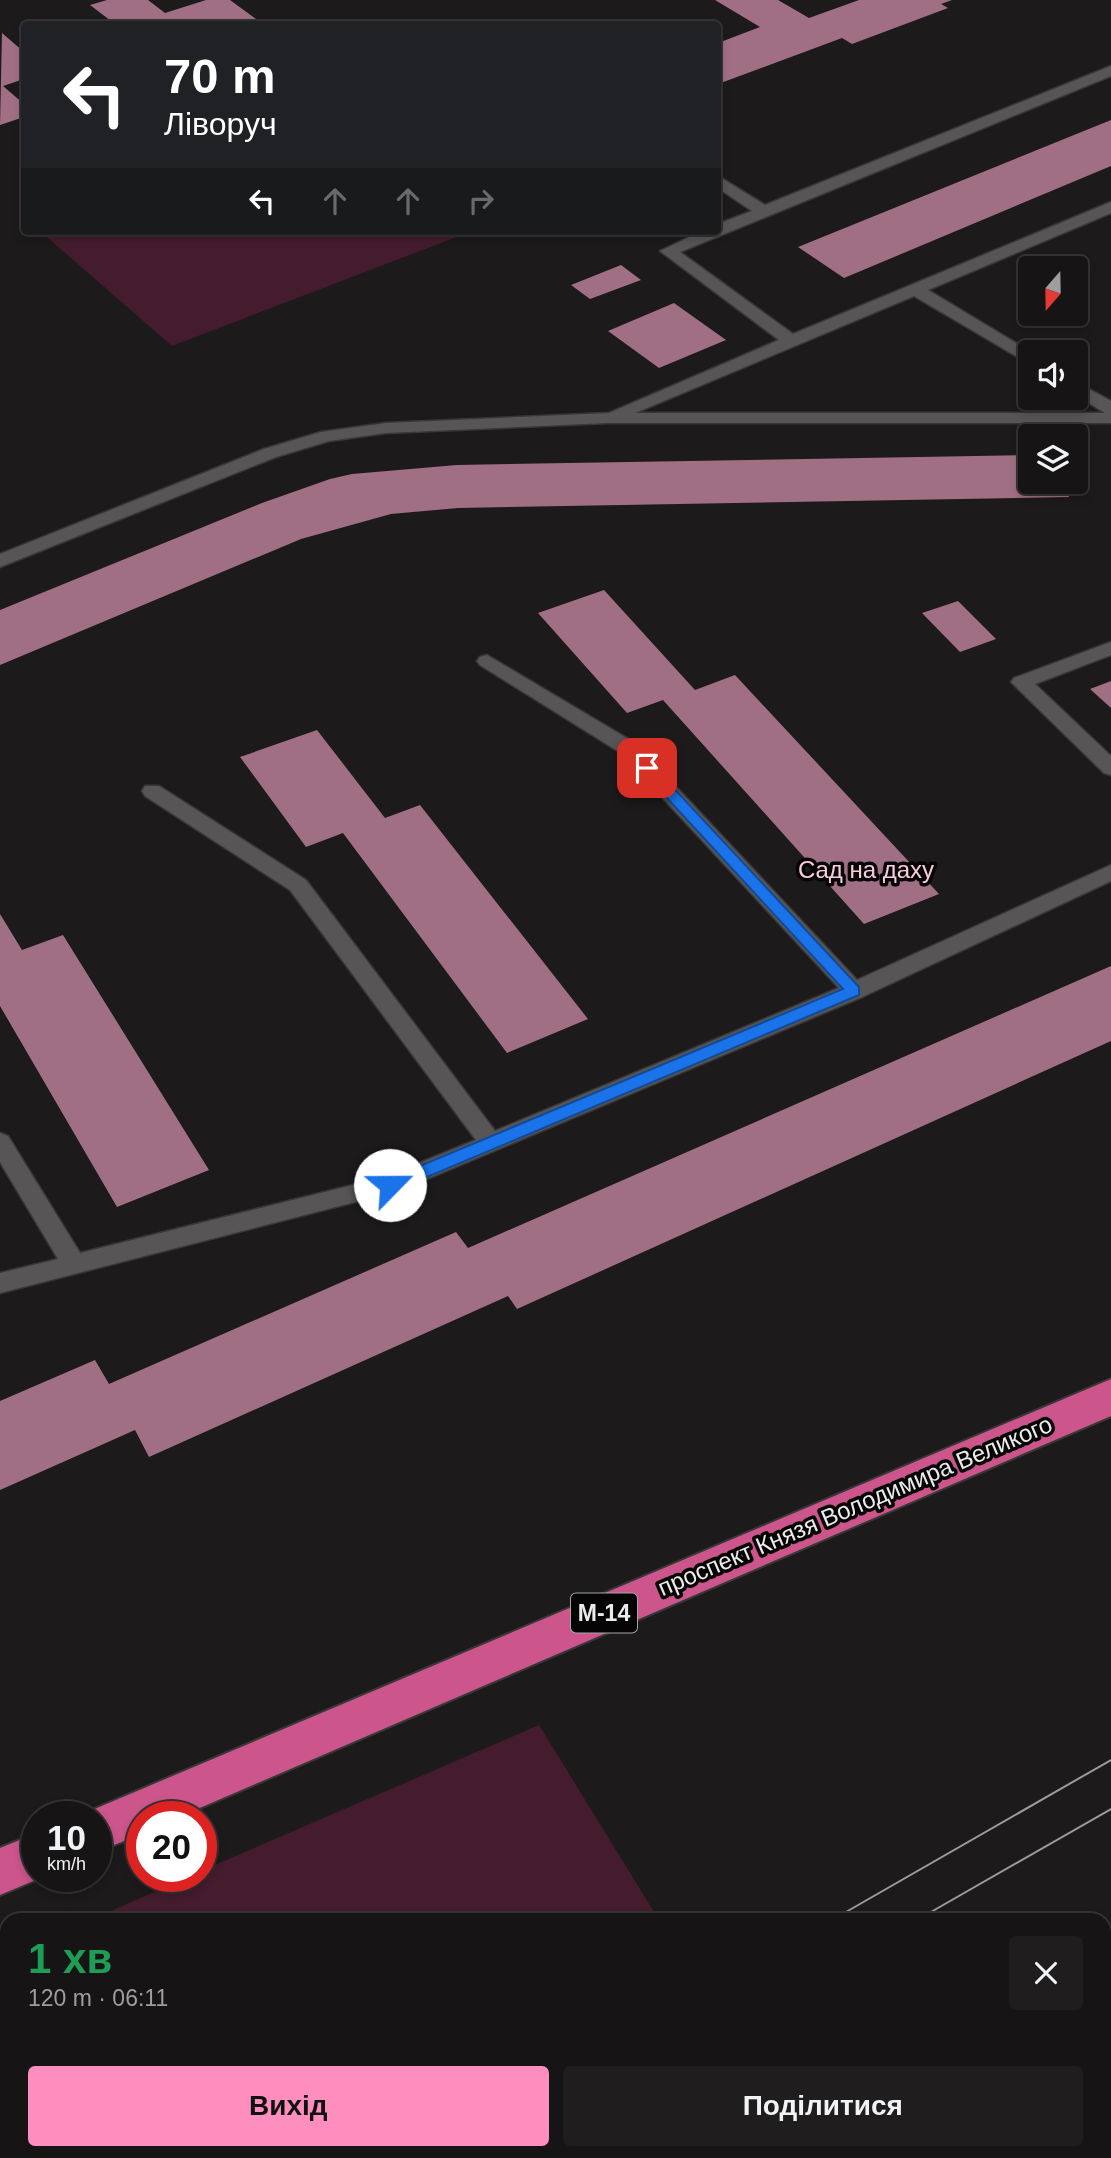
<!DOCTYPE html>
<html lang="uk">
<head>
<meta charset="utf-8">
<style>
  body { margin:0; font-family:Helvetica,sans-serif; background:#1f1d1d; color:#f1f3f6; height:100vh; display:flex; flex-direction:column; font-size:26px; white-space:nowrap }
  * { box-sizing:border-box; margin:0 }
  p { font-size:23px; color:#9e9ea0 }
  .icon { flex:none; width:38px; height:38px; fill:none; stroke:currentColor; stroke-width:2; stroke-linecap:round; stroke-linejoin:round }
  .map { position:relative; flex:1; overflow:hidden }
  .side { position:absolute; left:0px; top:1913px; width:1111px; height:247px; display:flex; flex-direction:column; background:#161414; border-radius:21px 21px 0 0; box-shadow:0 4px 10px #0003,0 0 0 2px #353334 }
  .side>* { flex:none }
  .hud { position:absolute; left:21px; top:21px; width:700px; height:214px; border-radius:7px; box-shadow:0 4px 10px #0003,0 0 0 2px #353334; background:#202124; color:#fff; overflow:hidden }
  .needle { width:46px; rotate:200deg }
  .tools { position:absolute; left:1018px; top:256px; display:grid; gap:14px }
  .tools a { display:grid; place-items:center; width:70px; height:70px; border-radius:7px; background:#161414; box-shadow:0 4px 10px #0003,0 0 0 2px #353334; font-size:35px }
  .speed { position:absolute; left:21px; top:1801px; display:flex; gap:14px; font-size:35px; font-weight:700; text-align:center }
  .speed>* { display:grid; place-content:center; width:91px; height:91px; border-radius:50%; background:#161414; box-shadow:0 4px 10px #0003,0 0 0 2px #353334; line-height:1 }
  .speed small { font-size:18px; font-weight:400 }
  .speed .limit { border:10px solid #d22; background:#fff; color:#111 }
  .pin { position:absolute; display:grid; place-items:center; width:60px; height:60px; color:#fff; margin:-30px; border-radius:14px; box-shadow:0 4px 10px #0006 }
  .me { position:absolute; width:77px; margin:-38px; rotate:67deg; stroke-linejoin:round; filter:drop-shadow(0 0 5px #0008) }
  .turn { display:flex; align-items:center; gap:24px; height:147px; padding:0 28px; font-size:32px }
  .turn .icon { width:91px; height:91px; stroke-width:2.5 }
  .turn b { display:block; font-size:49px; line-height:60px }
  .lanes { display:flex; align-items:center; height:66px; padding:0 28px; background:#0003; justify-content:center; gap:35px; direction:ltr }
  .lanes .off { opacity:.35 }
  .round { display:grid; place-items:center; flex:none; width:74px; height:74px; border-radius:7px; background:#1f1d1d }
  .summary { display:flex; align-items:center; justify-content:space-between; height:119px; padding:0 28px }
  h1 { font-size:42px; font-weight:700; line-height:52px; color:#1e9e55 }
  .action { display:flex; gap:14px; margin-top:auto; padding:14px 28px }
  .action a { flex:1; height:80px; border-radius:7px; background:#fe8ebd; color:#111; font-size:28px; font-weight:700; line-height:80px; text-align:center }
  .action a+a { background:#1f1d1d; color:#f1f3f6 }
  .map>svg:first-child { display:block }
  .green { fill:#441c2d }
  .building { fill:#a16f83 }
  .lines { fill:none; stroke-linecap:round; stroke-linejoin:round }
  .lane-casing { stroke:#393738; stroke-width:3 }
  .highway-casing { stroke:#393738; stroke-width:4 }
  .lane { fill:#585556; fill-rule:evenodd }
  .highway { fill:#cc558c; fill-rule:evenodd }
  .tram { stroke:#9d9a9b; stroke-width:2 }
  .route { fill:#1a73e8; stroke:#114b97; stroke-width:2 }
  .labels { text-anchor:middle; stroke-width:7; stroke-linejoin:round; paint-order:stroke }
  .shield { fill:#060506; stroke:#a7a5a6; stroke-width:2 }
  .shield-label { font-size:23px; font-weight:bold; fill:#eceaeb }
  .park-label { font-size:24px; fill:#fbcbdd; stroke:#060506 }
  .street-label { font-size:24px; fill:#eceaeb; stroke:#060506 }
</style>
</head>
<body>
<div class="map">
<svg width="1111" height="2158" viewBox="0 0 1111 2158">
  <rect width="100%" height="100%" fill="#1d1a1b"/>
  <g class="green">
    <path d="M40,231H472L172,346Z"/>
    <path d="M539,1725L659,1920H90L191,1876H201V1871Z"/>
    <path d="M7,2004V2152L264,2153L253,2158H0V2007Z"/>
  </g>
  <g class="building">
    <path d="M107,0H148L165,13L206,0H230L263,24H115L90,5Z"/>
    <path d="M715,0H778L809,18L859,0H952L941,4L948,8L852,44L842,38L718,84V43L760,27Z"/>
    <path d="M2,33L24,52V79L3,86L24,104V117L0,125Z"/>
    <path d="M1111,120V166L844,278L798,247Z"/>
    <path d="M621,265L641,280L590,299L571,285Z"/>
    <path d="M674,303L726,340L659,368L608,331Z"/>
    <path d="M1031,455V481H1064L1069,497L458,508L391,514L301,539L0,665V610L262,503L330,479L352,474L457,465Z"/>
    <path d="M604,590L695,690L735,675L939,894L864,924L663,700L627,713L538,613Z"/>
    <path d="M958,601L996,639L960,652L922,613Z"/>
    <path d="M1111,681V708L1090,689Z"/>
    <path d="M317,730L385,818L420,805L588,1019L507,1053L343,833L306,847L240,757Z"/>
    <path d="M0,914L22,950L63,935L209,1170L117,1207L0,1006Z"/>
    <path d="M1111,966V1041L517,1309L508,1296L149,1457L135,1430L0,1490V1401L95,1360L109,1384L456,1232L468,1248Z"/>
  </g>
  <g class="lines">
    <defs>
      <g id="lane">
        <path d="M1111,66V76L680,252L793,334L1111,202V213L928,290L1031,352V365L914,296L635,413H1105L1076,395V382L1111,401V423H607L386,433L329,441L276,457L0,567V554L264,449L321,432L386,423L609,413L779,340L660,251L702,231H718V224L752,211L718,188V176L765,205Z"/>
        <path d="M1111,642V655L1035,684L1111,756V775L1104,773L1011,682L1014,678Z"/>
        <path d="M487,655L635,743L857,980L1111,865V881L862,997L398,1191L0,1293V1273L58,1259L0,1162V1133L8,1136L80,1253L385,1177L476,1140L290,890L145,796L142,791L145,786H159L306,880L495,1131L839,988L621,753L480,665L477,661L480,657Z"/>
      </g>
      <g id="highway">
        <path d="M1111,1379V1416L181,1816H142V1834L96,1852V1816H78Z"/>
        <path d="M37,1833V1876H45L0,1895V1848Z"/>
      </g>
    </defs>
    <use href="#lane" class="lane-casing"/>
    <use href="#highway" class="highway-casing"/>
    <use href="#lane" class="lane"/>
    <use href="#highway" class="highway"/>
    <g class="tram">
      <path d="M832,1920L1111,1760"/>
      <path d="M917,1920L1111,1809"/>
      <path d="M390,2158L400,2152"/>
      <path d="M484,2158L495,2152"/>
    </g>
  </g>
  <path class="route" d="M647,763L652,765L859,987V995L396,1190H384V1181L843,989L642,771V765Z"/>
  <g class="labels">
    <rect class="shield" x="571" y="1593.5" width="66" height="39" rx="5"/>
    <g class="shield-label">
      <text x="604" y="1621">М-14</text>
    </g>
    <g class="park-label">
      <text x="866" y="878">Сад на даху</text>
    </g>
    <g class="street-label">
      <text transform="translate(855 1506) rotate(-23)" y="8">проспект Князя Володимира Великого</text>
    </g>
  </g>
</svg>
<div class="tools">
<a><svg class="needle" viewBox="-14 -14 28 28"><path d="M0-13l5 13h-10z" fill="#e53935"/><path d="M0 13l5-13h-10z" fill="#9e9ea0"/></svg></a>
<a><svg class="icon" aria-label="sound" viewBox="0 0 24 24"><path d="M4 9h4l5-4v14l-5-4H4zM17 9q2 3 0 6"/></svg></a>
<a><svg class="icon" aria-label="layers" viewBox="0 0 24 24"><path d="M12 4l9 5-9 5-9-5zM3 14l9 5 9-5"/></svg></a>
</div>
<div class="speed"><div>10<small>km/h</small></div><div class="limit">20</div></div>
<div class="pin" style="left:647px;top:768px;background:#d93025"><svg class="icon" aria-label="arrive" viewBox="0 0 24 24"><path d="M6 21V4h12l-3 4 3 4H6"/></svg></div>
<svg class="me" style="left:390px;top:1185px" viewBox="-20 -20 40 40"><circle r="19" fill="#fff"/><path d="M0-13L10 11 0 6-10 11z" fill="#1a73e8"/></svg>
<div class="hud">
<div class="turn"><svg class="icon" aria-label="left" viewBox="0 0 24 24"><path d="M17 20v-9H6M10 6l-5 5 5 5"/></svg><div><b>70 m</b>Ліворуч</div></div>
<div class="lanes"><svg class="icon" aria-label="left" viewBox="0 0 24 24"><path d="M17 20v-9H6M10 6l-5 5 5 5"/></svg><svg class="icon off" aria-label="ahead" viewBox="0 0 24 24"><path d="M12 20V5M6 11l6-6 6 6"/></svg><svg class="icon off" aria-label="ahead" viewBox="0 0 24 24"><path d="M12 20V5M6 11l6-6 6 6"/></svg><svg class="icon off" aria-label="right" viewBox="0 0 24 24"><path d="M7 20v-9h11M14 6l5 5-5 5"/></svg></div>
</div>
<section class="side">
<div class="summary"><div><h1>1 хв</h1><p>120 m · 06:11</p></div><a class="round"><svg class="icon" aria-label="close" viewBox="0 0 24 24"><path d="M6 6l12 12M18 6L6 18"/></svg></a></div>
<div class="action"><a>Вихід</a><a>Поділитися</a></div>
</section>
</div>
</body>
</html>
